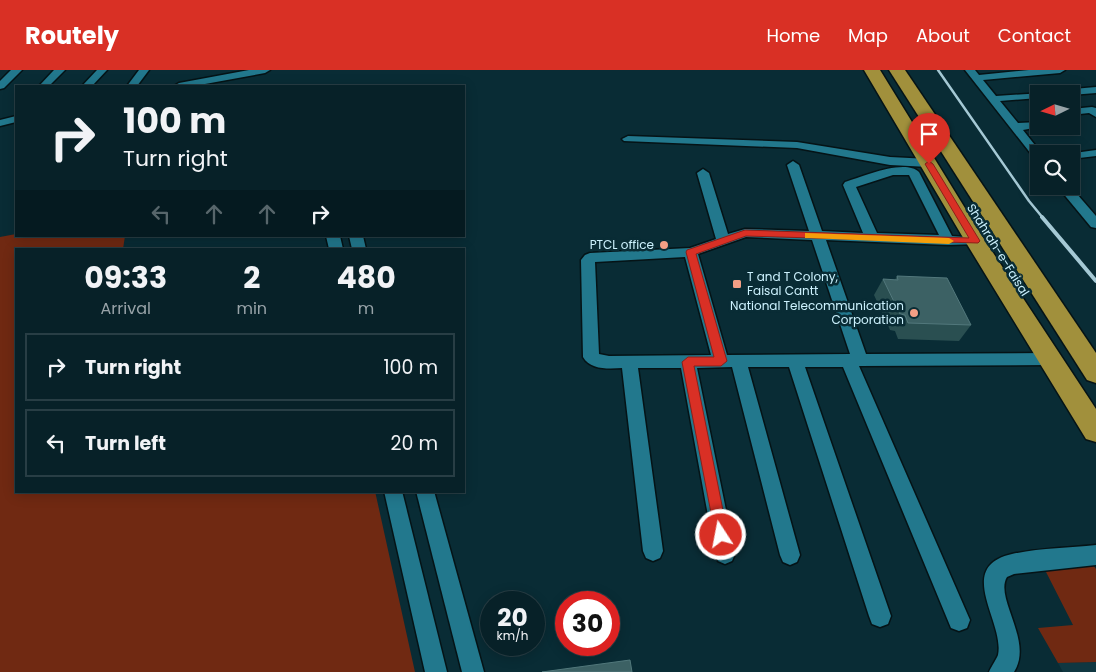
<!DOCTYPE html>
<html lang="en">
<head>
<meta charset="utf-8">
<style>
  body { margin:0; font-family:Poppins,sans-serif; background:#102930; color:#f1f3f6; height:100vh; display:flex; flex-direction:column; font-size:19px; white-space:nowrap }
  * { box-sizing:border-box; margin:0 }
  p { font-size:16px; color:#98a3a8 }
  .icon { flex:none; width:28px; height:28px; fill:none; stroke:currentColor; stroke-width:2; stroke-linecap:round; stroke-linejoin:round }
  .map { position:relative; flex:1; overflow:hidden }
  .panel { position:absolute; left:15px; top:178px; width:450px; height:245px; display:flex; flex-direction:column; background:#072128; border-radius:0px; box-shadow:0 2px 12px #0003,0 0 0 1px #283e45 }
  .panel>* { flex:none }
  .top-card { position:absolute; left:15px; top:15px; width:450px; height:152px; border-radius:0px; box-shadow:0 2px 12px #0003,0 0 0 1px #283e45; background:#072128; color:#f1f3f6; overflow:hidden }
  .needle { width:32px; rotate:265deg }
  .tools { position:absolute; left:1030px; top:15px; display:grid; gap:10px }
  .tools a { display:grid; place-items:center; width:50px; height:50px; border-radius:0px; background:#072128; box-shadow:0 2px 12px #0003,0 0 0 1px #283e45; font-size:25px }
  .speed { position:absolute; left:480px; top:521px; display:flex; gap:10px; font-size:25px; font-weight:700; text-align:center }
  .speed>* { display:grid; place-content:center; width:65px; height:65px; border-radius:50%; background:#072128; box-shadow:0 2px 12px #0003,0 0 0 1px #283e45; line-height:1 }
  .speed small { font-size:12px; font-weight:400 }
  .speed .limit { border:8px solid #d22; background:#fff; color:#111 }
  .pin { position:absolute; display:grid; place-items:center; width:42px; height:42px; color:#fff; margin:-51px -21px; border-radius:50% 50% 50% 0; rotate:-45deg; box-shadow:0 0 5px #0007 }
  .pin .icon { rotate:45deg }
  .me { position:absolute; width:55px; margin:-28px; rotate:349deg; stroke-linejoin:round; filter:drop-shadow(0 0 4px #0008) }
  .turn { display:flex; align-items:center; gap:18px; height:105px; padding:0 25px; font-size:22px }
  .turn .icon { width:65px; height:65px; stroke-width:2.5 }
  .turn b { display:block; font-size:35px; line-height:42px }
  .lanes { display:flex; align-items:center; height:48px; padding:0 25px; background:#0003; justify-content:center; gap:25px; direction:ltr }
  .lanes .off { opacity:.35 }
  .eta { display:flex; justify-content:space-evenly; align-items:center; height:85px; text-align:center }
  .eta b { font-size:30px; font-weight:700; line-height:35px }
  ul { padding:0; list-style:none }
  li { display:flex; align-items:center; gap:15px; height:68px; margin:0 10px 8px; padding:0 15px; border:2px solid #283e45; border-radius:0px }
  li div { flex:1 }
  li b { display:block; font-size:19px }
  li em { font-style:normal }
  header { display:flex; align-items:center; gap:30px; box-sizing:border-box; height:70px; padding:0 25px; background:#d93025; color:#fff }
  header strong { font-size:24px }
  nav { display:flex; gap:28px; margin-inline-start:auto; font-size:18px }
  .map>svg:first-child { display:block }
  .built { fill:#103741 }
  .green { fill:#702912 }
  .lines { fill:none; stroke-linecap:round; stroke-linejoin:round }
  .minor-casing { stroke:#051316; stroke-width:3 }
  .highway-casing { stroke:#051316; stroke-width:3 }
  .minor { fill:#22788d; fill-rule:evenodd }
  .highway { fill:#a1903c; fill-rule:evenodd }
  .rail-far1 { stroke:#a5c9d5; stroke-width:2.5 }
  .rail { stroke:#a5c9d5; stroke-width:4 }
  .wall { fill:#2a4f51 }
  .building { fill:#3c6164; stroke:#52787c }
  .route { fill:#d93025; stroke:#8d1f18 }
  .slow { fill:#f59e0b }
  .poi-dot { fill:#f39f85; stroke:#092c35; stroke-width:2 }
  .labels { text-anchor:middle; stroke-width:5; stroke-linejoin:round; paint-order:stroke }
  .poi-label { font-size:12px; fill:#cdf2fe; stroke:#092c35; text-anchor:end }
  .street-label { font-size:12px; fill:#cdf2fe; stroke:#092c35 }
</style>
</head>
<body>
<header>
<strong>Routely</strong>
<nav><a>Home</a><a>Map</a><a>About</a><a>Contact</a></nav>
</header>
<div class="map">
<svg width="1096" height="602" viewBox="0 0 1096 602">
  <rect width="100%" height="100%" fill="#092c35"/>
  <path class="built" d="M1096,592V602H1063L1058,593Z"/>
  <g class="green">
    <path d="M16,164V166H125L123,179H16V421H375L415,602H0V167Z"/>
    <path d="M1093,495L1096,499V592L1058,593L1038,558L1073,555L1045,500Z"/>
  </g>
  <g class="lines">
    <defs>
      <g id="minor">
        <path d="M11,0H22L4,18L0,19V11Z"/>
        <path d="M54,0H65L49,16H39Z"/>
        <path d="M97,0H107L92,16H82Z"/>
        <path d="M139,0H149L137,16H127Z"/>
        <path d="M249,0H270L265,3L194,16H174L179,13Z"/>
        <path d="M965,0H975L979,5L1029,0H1065L1060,3L983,10L996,26L1043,23L1039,24V28L1000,31L1018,53L1039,52V56H1044L1023,60L1042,84H1039V90L1035,89Z"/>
        <path d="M1096,17V23L1071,25L1045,24L1050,21Z"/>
        <path d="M1092,37L1096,38V47L1089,43L1071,45V39Z"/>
        <path d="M16,46V52L0,56V50Z"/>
        <path d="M628,66L797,72L890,87L929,89L935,93L929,97L890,95L797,78L624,71L622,69Z"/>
        <path d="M1096,80V86L1071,89V84H1067Z"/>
        <path d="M793,91L799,95L822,161L863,163L843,115L845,112C861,107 905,88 919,102L952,166L980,168L982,171L980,174L948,175L826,170L866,284L1050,283L1056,285L1058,289L1056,293L1050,295L859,296L970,550L967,558L959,561L951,558L843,297H805L891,546L888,554L880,557L872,554L869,546L789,297H748L800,485L797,492L790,495L783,492L780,485L732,297L697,298L735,484L732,491L725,494L718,491L715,484L681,298H638L663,481L660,488L653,491L646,488L643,481L622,298C609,299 590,300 583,287L581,190L585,185L590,183L690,178L716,169L697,103L703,99L709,103L728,164L745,159L809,161L787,95ZM893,105H909L939,165L877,163L856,117ZM746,167L812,170L850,284L727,285L698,184ZM685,187L711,285L609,286L599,284L595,192Z"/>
        <path d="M1057,116H1070L1096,146V158L1091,157Z"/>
        <path d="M326,166H340L343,179H329Z"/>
        <path d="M349,166H363L366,179H352Z"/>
        <path d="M384,421H402L447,602H425Z"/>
        <path d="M416,421H434L484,602H462Z"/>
        <path d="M1096,475V495L1014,504L1007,507C994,528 1034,571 1014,602H989C991,597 996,590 998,585C1005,552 954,497 1012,484C1039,478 1069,478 1096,475Z"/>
      </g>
      <g id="highway">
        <path d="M864,0H880L984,169L1096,339V372L1086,369L965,171Z"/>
        <path d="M889,0H905L1096,283V313L1087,310Z"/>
      </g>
    </defs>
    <use href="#minor" class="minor-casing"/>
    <use href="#highway" class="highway-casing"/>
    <use href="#minor" class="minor"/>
    <use href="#highway" class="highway"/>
    <path class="rail-far1" d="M938,0L1029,131L1043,148"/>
    <path class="rail" d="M1042,147L1096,211"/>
  </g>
  <path class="wall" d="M897,206L971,255L959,271L898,269L895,261L890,260L874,225L883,209L895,210Z"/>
  <g class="building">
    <path d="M897,206L947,208L971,255L908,253L905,245L900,244L883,209L898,210Z"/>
    <path d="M630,590L632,602H542Z"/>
  </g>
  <path class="route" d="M929,91L933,94L980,171L978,173L746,166L696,184L727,291L721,296H694L728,465L726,469L721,471L716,469L682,292L688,287H714L686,182L687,180L745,160L969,168L925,94Z"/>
  <path class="slow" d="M805,163L949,168L954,171L949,174L809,168H805Z"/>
  <g class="poi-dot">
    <circle cx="664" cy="175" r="5"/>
    <rect x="732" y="209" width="10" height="10" rx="2.5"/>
    <circle cx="914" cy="243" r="5"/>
  </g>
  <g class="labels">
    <g class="poi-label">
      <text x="654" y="179">PTCL office</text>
      <text x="747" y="211" text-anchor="start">T and T Colony,<tspan x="747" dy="14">Faisal Cantt</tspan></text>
      <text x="904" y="240">National Telecommunication<tspan x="904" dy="14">Corporation</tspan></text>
    </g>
    <g class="street-label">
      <text transform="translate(998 180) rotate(58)" y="4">Shahrah-e-Faisal</text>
    </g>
  </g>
</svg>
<div class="tools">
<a><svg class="needle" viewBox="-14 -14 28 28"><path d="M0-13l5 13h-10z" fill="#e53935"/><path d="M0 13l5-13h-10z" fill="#98a3a8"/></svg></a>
<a><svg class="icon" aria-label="search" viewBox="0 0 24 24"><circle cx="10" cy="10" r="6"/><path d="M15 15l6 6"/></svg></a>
</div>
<div class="speed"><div>20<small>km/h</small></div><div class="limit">30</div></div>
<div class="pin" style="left:929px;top:94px;background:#d93025"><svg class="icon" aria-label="arrive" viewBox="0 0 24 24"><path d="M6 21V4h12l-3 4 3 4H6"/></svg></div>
<svg class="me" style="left:721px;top:465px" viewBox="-20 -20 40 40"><circle r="17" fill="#d93025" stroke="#fff" stroke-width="3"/><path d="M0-11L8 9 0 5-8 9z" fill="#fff"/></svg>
<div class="top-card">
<div class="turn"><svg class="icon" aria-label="right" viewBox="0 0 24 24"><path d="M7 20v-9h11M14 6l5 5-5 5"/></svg><div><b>100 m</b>Turn right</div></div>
<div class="lanes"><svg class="icon off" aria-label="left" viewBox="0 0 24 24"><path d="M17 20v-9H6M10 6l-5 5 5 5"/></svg><svg class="icon off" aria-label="ahead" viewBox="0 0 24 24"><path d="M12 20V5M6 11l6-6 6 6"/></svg><svg class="icon off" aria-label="ahead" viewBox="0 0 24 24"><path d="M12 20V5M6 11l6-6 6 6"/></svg><svg class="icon" aria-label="right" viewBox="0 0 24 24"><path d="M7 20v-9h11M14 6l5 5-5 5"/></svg></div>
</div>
<section class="panel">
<div class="eta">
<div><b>09:33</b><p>Arrival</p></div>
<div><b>2</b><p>min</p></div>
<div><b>480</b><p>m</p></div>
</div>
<ul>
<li><svg class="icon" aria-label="right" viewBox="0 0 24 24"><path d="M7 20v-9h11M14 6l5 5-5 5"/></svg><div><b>Turn right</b></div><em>100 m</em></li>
<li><svg class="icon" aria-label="left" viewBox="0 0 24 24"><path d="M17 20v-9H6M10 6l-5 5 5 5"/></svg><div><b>Turn left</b></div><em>20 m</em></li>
</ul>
</section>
</div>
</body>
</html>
